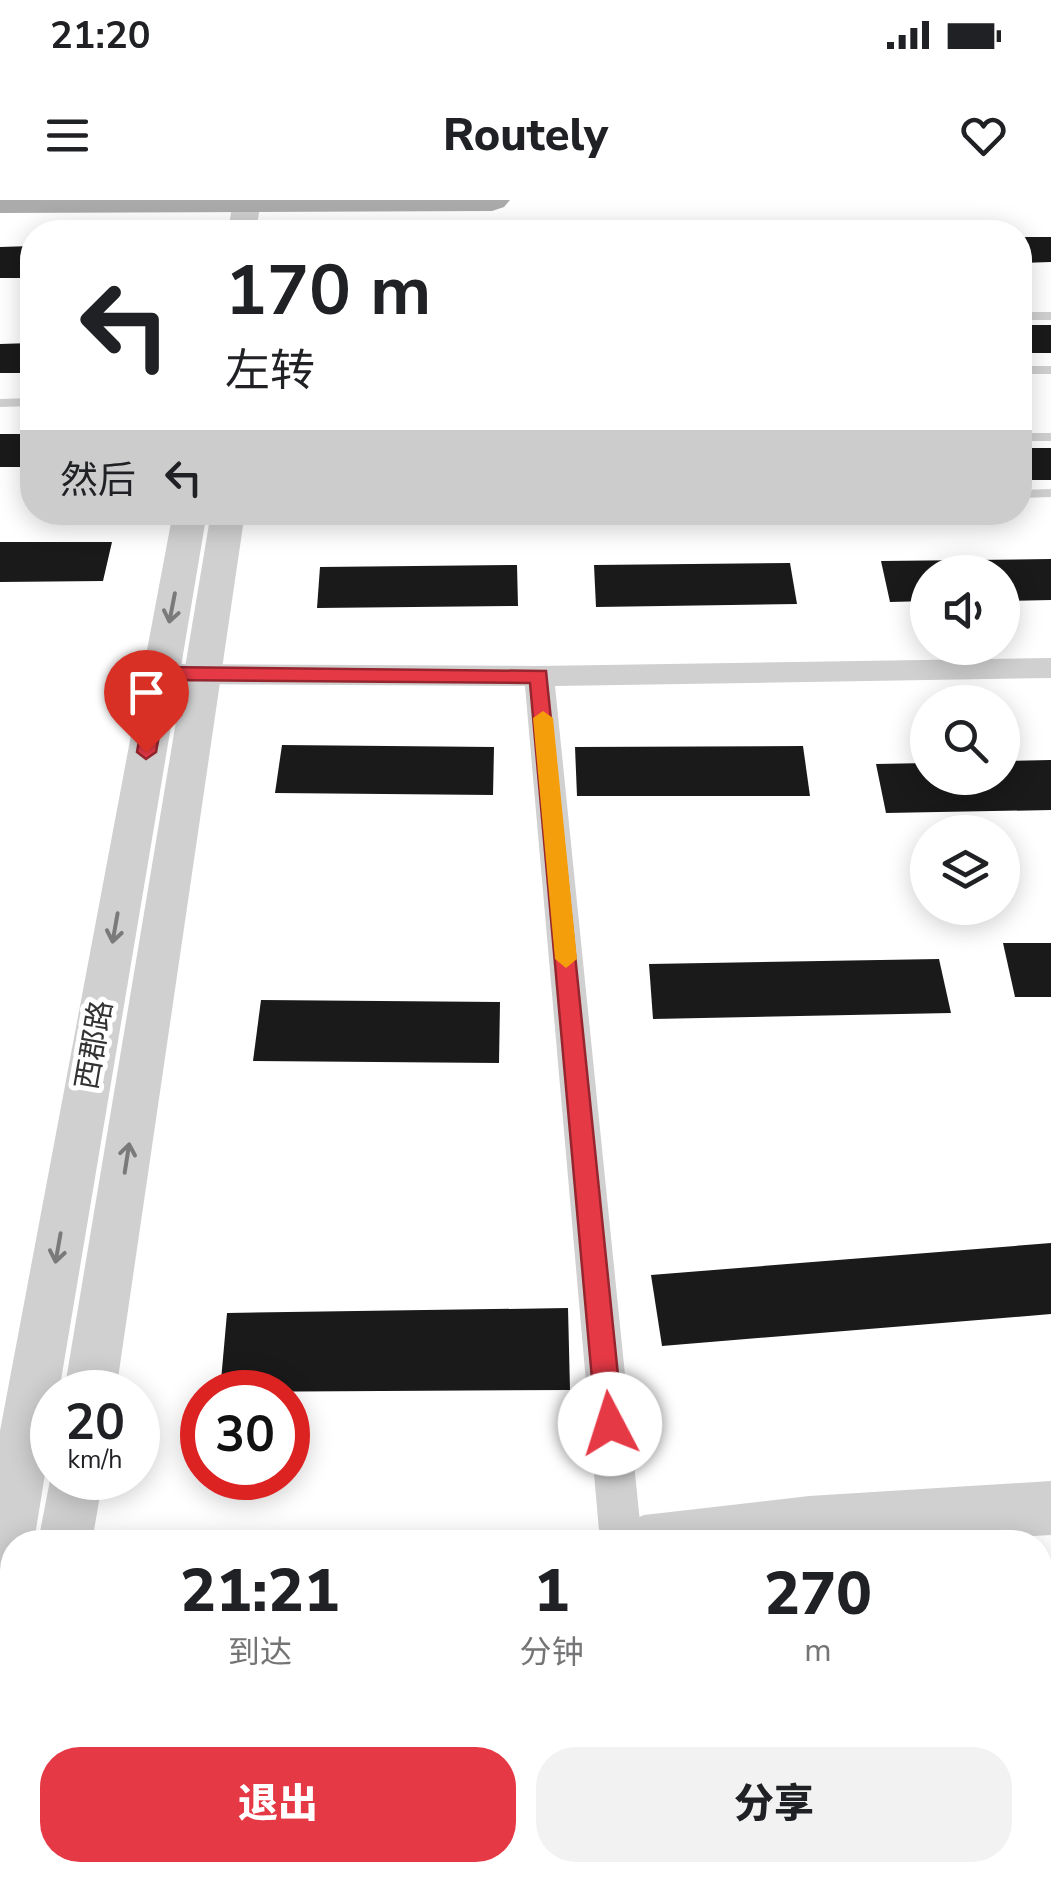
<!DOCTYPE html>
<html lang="zh">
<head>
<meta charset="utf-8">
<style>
  body { margin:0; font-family:"Nunito Sans","Noto Sans SC",sans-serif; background:#f2f2f2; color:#202124; height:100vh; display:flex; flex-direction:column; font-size:38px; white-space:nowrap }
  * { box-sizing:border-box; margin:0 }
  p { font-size:32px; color:#757577 }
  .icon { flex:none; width:55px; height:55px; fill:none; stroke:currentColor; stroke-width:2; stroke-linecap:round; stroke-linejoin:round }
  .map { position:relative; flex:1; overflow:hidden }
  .sheet { position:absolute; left:0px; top:1330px; width:1052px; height:352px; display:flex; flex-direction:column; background:#fff; border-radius:40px 40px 0 0; box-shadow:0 5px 25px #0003 }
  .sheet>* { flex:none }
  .banner { position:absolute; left:20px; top:20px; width:1012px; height:305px; border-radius:40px; box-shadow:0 5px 25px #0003; background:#fff; color:#202124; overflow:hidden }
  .buttons { position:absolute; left:910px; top:355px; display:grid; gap:20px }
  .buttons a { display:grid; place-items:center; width:110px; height:110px; border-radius:50%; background:#fff; box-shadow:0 5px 25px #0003; font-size:50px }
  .speed { position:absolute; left:30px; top:1170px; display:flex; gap:20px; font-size:50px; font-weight:700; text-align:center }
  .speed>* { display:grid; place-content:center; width:130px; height:130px; border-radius:50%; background:#fff; box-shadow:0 5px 25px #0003; line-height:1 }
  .speed small { font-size:25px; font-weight:400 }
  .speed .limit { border:15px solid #d22; background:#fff; color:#111 }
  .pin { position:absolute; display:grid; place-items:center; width:85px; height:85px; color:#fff; margin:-102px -42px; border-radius:50% 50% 50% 0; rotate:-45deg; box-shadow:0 0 10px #0007 }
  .pin .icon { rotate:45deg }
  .me { position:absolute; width:110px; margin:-55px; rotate:355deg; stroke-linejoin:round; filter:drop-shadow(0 0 8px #0008) }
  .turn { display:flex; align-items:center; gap:35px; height:210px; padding:0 40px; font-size:45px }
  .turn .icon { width:130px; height:130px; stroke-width:2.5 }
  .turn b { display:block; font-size:70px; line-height:85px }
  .then { display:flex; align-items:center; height:95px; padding:0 40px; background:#0003; gap:20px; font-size:38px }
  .eta { display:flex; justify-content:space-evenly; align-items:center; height:170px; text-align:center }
  .eta b { font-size:60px; font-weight:800; line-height:70px }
  .primary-button { display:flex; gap:20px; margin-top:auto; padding:20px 40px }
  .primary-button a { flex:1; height:115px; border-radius:40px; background:#e63946; color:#fff; font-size:40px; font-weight:800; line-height:115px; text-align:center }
  .primary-button a+a { background:#f2f2f2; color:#202124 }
  .status { display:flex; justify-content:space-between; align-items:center; height:70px; padding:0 50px; background:#fff; direction:ltr }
  .status svg { height:28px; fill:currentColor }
  header { display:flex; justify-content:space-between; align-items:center; height:130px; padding:0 40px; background:#fff; font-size:45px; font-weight:800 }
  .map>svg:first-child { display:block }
  .water { fill:#cfe2ee }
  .building { fill:#1a1a1a }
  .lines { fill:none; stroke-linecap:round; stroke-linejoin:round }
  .service { fill:#d0d0d0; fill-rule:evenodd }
  .minor { fill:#d0d0d0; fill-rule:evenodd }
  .tertiary { fill:#d0d0d0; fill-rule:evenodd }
  .primary { fill:#ababab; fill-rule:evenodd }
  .oneway { stroke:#7a7a7a }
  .route { fill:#e63946; stroke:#96252e; stroke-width:2.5 }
  .slow { fill:#f59e0b }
  .labels { text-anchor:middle; stroke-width:10; stroke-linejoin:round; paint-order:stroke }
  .street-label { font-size:30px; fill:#333; stroke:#fff }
</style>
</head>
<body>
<div class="status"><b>21:20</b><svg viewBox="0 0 49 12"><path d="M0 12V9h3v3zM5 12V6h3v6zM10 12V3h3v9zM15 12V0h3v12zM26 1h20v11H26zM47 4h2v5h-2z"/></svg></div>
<header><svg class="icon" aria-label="menu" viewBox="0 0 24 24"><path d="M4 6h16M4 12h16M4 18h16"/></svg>Routely<svg class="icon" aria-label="heart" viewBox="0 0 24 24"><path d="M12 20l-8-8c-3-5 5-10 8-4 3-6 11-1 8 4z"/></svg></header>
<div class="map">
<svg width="1051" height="1681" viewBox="0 0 1051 1681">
  <rect width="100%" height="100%" fill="#fff"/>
  <path class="water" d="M1040,1490H1051V1681H0V1673L16,1670H1040Z"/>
  <g class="building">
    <path d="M1020,37H1051V62L1020,63Z"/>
    <path d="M32,46V78H0V47Z"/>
    <rect x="1020" y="125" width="31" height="28"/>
    <path d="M32,143V173H0V144Z"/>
    <rect x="0" y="234" width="32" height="33"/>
    <rect x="1020" y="248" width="31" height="32"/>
    <path d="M0,342H112L103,381L0,382Z"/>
    <path d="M1051,359V400L1002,401V372H928V401L890,402L881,361Z"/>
    <path d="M790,363L797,404L596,407L594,365Z"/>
    <path d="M517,365L518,406L317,408L320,367Z"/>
    <path d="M282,545L494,547L493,595L275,593Z"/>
    <path d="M803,546L810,596H577L575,547Z"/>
    <path d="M1051,560V610L886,613L876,564L928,563V578H1002V561Z"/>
    <path d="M1003,743H1051V797H1015Z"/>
    <path d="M939,759L951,813L653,819L649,764Z"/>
    <path d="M261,800L500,802L499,863L253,861Z"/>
    <path d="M1051,1043V1114L662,1146L651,1075Z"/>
    <path d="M568,1108L570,1190L220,1192L227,1113Z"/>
  </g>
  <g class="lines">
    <g class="service">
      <rect x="1020" y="112" width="31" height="8"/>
      <rect x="1020" y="166" width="31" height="8"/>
      <path d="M32,198V206L0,207V199Z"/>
      <rect x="1020" y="233" width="31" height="8"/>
      <path d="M1051,289V297L1020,298V290Z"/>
    </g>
    <path class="minor" d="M1051,458V478L555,486L642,1342H600L525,486L160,484L145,474L160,464L539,466Z"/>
    <g class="tertiary">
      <path d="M233,0H261L256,32H228Z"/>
      <path d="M173,312H207L59,1192H52V1231L34,1342H12V1441L0,1442V1231Z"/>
      <path d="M211,312H245L116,1192H64Z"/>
      <path d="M52,1270V1278H103L92,1342H38Z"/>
      <path d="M1051,1281V1335L930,1342H617L625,1323L644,1315L809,1296Z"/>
    </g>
    <path class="primary" d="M0,0H510L504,7L492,11L0,13Z"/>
  </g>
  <defs><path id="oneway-shaft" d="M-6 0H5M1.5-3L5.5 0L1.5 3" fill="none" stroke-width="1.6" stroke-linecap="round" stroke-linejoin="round" transform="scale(2.5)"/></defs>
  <g class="oneway">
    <use href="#oneway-shaft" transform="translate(172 408) rotate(101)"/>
    <use href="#oneway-shaft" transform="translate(115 728) rotate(100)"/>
    <use href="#oneway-shaft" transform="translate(127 958) rotate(-81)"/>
    <use href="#oneway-shaft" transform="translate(58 1048) rotate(100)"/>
  </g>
  <path class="route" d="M160,467L546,471L623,1224L619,1233L610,1237L600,1233L596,1224L530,483L169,480L156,552L146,559L137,552L151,474Z"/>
  <path class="slow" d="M543,511L553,518L577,759L566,768L555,759L533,518Z"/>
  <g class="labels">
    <g class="street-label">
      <text transform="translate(94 845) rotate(-80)" y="10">西郡路</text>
    </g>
  </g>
</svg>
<div class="buttons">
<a><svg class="icon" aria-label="sound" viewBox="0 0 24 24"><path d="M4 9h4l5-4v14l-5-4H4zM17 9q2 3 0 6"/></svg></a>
<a><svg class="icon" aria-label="search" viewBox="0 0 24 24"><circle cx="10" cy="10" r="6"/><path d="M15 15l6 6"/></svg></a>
<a><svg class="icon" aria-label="layers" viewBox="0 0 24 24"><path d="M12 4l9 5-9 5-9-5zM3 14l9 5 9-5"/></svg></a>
</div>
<div class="speed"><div>20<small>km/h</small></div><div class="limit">30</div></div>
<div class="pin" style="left:146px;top:552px;background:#d93025"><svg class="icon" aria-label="arrive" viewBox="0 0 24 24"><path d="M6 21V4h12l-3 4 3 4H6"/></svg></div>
<svg class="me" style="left:610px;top:1224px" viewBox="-20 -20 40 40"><circle r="19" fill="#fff"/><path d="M0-13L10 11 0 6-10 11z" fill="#e63946"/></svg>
<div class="banner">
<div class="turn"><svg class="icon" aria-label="left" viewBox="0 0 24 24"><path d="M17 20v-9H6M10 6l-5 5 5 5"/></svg><div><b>170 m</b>左转</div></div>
<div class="then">然后<svg class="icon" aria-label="left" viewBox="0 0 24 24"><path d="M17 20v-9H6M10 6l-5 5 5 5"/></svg></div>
</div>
<section class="sheet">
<div class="eta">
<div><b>21:21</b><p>到达</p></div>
<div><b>1</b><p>分钟</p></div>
<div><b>270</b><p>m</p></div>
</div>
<div class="primary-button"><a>退出</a><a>分享</a></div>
</section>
</div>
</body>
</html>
